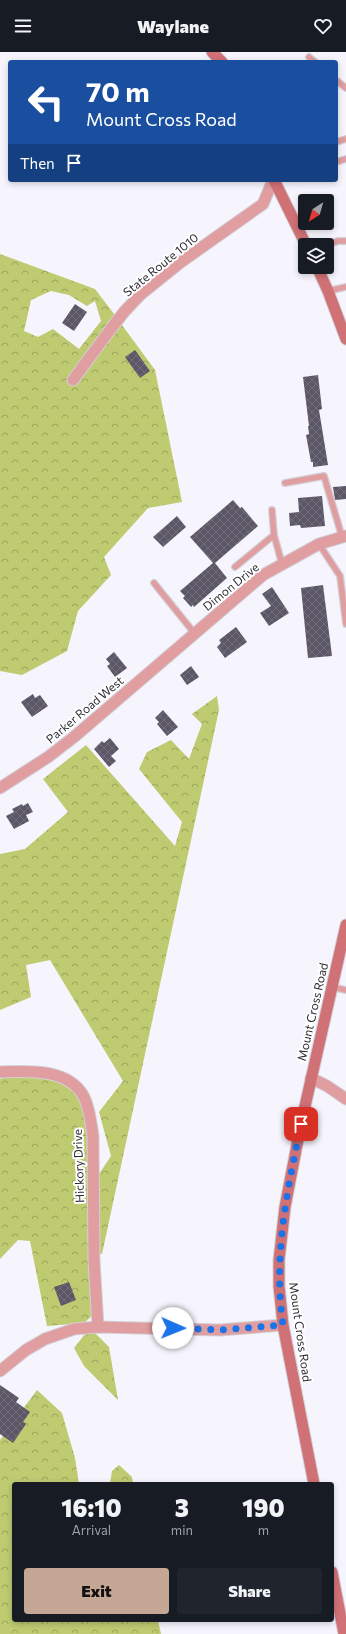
<!DOCTYPE html>
<html lang="en">
<head>
<meta charset="utf-8">
<style>
  body { margin:0; font-family:Commissioner,sans-serif; background:#20242c; color:#f1f3f6; height:100vh; display:flex; flex-direction:column; font-size:15px; white-space:nowrap }
  * { box-sizing:border-box; margin:0 }
  p { font-size:13px; color:#9ea1a6 }
  .icon { flex:none; width:22px; height:22px; fill:none; stroke:currentColor; stroke-width:2; stroke-linecap:round; stroke-linejoin:round }
  .map { position:relative; flex:1; overflow:hidden }
  .drawer { position:absolute; left:12px; top:1430px; width:322px; height:140px; display:flex; flex-direction:column; background:#171b24; border-radius:4px; box-shadow:0 2px 6px #0003 }
  .drawer>* { flex:none }
  .hud { position:absolute; left:8px; top:8px; width:330px; height:122px; border-radius:4px; box-shadow:0 2px 6px #0003; background:#1a4fa0; color:#fff; overflow:hidden }
  .needle { width:26px; rotate:217deg }
  .fabs { position:absolute; left:298px; top:142px; display:grid; gap:8px }
  .fabs a { display:grid; place-items:center; width:36px; height:36px; border-radius:4px; background:#171b24; box-shadow:0 2px 6px #0003; font-size:20px }
  .pin { position:absolute; display:grid; place-items:center; width:34px; height:34px; color:#fff; margin:-17px; border-radius:8px; box-shadow:0 2px 6px #0006 }
  .me { position:absolute; width:44px; margin:-22px; rotate:91deg; stroke-linejoin:round; filter:drop-shadow(0 0 3px #0008) }
  .turn { display:flex; align-items:center; gap:14px; height:84px; padding:0 12px; font-size:18px }
  .turn .icon { width:52px; height:52px; stroke-width:2.5 }
  .turn b { display:block; font-size:28px; line-height:34px }
  .then { display:flex; align-items:center; height:38px; padding:0 12px; background:#0003; gap:8px; font-size:15px }
  .eta { display:flex; justify-content:space-evenly; align-items:center; height:68px; text-align:center }
  .eta b { font-size:24px; font-weight:800; line-height:28px }
  .primary-button { display:flex; gap:8px; margin-top:auto; padding:8px 12px }
  .primary-button a { flex:1; height:46px; border-radius:4px; background:#c4a794; color:#111; font-size:16px; font-weight:800; line-height:46px; text-align:center }
  .primary-button a+a { background:#20242c; color:#f1f3f6 }
  header { display:flex; justify-content:space-between; align-items:center; height:52px; padding:0 12px; background:#171b24; font-size:18px; font-weight:800 }
  .map>svg:first-child { display:block }
  .forest { fill:url(#forest-crowns); fill-rule:evenodd }
  .building { fill:url(#building-cross-hatch) }
  .lines { fill:none; stroke-linecap:round; stroke-linejoin:round }
  .service-casing { stroke:#d2d0d8; stroke-width:8 }
  .minor-casing { stroke:#d2d0d8; stroke-width:13 }
  .secondary-casing { stroke:#d2d0d8; stroke-width:13 }
  .service { stroke:#e09ea0; stroke-width:5.5 }
  .minor { stroke:#e09ea0; stroke-width:11 }
  .secondary { stroke:#d07176; stroke-width:11 }
  .route { stroke:#1a73e8; stroke-width:7; stroke-dasharray:0 12.6 }
  .labels { text-anchor:middle; stroke-width:4; stroke-linejoin:round; paint-order:stroke }
  .street-label { font-size:12px; fill:#2f2d34; stroke:#fff }
</style>
</head>
<body>
<header><svg class="icon" aria-label="menu" viewBox="0 0 24 24"><path d="M4 6h16M4 12h16M4 18h16"/></svg>Waylane<svg class="icon" aria-label="heart" viewBox="0 0 24 24"><path d="M12 20l-8-8c-3-5 5-10 8-4 3-6 11-1 8 4z"/></svg></header>
<div class="map">
<svg width="346" height="1582" viewBox="0 0 346 1582">
  <defs>
    <pattern id="forest-crowns" width="20" height="18" patternUnits="userSpaceOnUse"><rect width="20" height="18" fill="#becb70"/><path d="M2 6a3 3 0 1 1 6 0M12 15a3 3 0 1 1 6 0" fill="none" stroke="#9ba55d"/></pattern>
    <pattern id="building-cross-hatch" width="8" height="8" patternUnits="userSpaceOnUse"><rect width="8" height="8" fill="#5c5767"/><path d="M0 0l8 8M0 8l8-8" fill="none" stroke="#706c79"/></pattern>
  </defs>
  <rect width="100%" height="100%" fill="#f6f4fc"/>
  <g class="forest">
    <path d="M0,202L95,237L111,258L155,318L182,450L148,456L104,505L111,523L78,559L67,599L22,623L0,619ZM51,239L69,243L87,254L95,249L101,269L79,297L53,277L38,285L24,279L31,248Z"/>
    <path d="M217,644L219,658L102,1202H98L99,1122L111,1104L99,1060L123,1029L50,908L26,913L31,945L0,958V802L25,797L68,760L43,727L86,693L175,794L182,770L139,717L147,700L171,688L189,707L202,672L192,662Z"/>
    <path d="M6,1025H49L74,1039L85,1053L90,1080L88,1206L94,1262L84,1271L47,1274L30,1189L18,1188L0,1207V1027Z"/>
    <path d="M95,1281L109,1295L118,1348L84,1314L74,1296L85,1282Z"/>
    <path d="M37,1338L62,1361L75,1406L79,1432H14V1568H158L161,1582H0V1388Z"/>
    <path d="M119,1413L132,1425L133,1432H110L112,1419Z"/>
  </g>
  <g class="building">
    <path d="M75,252L87,260L74,279L62,271Z"/>
    <path d="M135,298L150,319L140,326L125,305Z"/>
    <path d="M318,323L322,357L319,358L328,413L313,415V410H311L306,383L309,382L308,374H309L303,325Z"/>
    <path d="M346,434V447L335,448L333,435Z"/>
    <path d="M322,444L325,474L301,476L300,473L290,474L289,461L299,460L298,446Z"/>
    <path d="M233,448L240,456L242,455L258,474L215,511L227,526L194,555L193,553L191,555L183,546L185,544L180,539L213,511L190,485Z"/>
    <path d="M177,464L186,475L163,495L153,485Z"/>
    <path d="M323,533L332,604L308,606L301,536Z"/>
    <path d="M272,535L289,561L269,574L260,561L271,554L262,542Z"/>
    <path d="M236,575L247,590L225,606L217,595L221,591L219,588Z"/>
    <path d="M114,600L127,616L115,625L107,614L110,612L106,607Z"/>
    <path d="M191,614L199,625L187,633L180,623Z"/>
    <path d="M33,642L35,646L40,643L48,654L32,665L21,650Z"/>
    <path d="M163,658L178,675L167,684L157,672L159,670L155,666Z"/>
    <path d="M110,686L119,697L111,704L116,709L109,715L94,697L102,689L104,691Z"/>
    <path d="M28,751L33,760L26,763L29,769L14,777L6,764L14,760L12,757L22,752L23,754Z"/>
    <path d="M69,1230L76,1248L61,1254L54,1235Z"/>
    <path d="M0,1333L19,1346L16,1350L30,1360L23,1370L26,1372L13,1391L0,1382Z"/>
  </g>
  <g class="lines">
    <defs>
      <g id="service">
        <path d="M309,5L315,10"/>
        <path d="M336,28L346,36"/>
        <path d="M336,90L346,87"/>
        <path d="M336,110L346,107"/>
        <path d="M327,193L338,189H346"/>
        <path d="M328,239L346,235"/>
        <path d="M285,431L324,424L342,485"/>
        <path d="M272,458L274,483L282,512"/>
        <path d="M319,492L340,524L346,572"/>
        <path d="M235,515L274,483"/>
        <path d="M154,531L195,582"/>
        <path d="M332,935L346,938"/>
      </g>
      <g id="minor">
        <path d="M73,328L110,278L124,260L140,243L181,210L263,152L273,128"/>
        <path d="M0,736L48,705L74,685L263,523L319,492L346,484"/>
        <path d="M0,1020C28,1019 69,1016 84,1045C90,1057 91,1072 93,1084L94,1208L98,1275"/>
        <path d="M311,1026L327,1034L346,1047"/>
        <path d="M0,1319L26,1298L45,1287L74,1277L98,1275L220,1278L283,1273"/>
      </g>
      <g id="secondary">
        <path d="M212,0L222,10"/>
        <path d="M274,128L306,193"/>
        <path d="M317,215L328,239L346,287"/>
        <path d="M314,1432L283,1273L279,1234V1208L285,1155L301,1072L346,873"/>
        <path d="M332,1520L344,1582"/>
      </g>
    </defs>
    <use href="#service" class="service-casing"/>
    <use href="#minor" class="minor-casing"/>
    <use href="#secondary" class="secondary-casing"/>
    <use href="#service" class="service"/>
    <use href="#minor" class="minor"/>
    <use href="#secondary" class="secondary"/>
  </g>
  <g class="lines">
    <path class="route" d="M173,1276L220,1278L283,1273C273,1202 287,1141 301,1072"/>
  </g>
  <g class="labels">
    <g class="street-label">
      <text transform="translate(161 213) rotate(-39)" y="4">State Route 1010</text>
      <text transform="translate(231 535) rotate(-39)" y="4">Dimon Drive</text>
      <text transform="translate(85 658) rotate(-40)" y="4">Parker Road West</text>
      <text transform="translate(313 960) rotate(-77)" y="4">Mount Cross Road</text>
      <text transform="translate(79 1114) rotate(-92)" y="4">Hickory Drive</text>
      <text transform="translate(300 1280) rotate(82)" y="4">Mount Cross Road</text>
    </g>
  </g>
</svg>
<div class="fabs">
<a><svg class="needle" viewBox="-14 -14 28 28"><path d="M0-13l5 13h-10z" fill="#e53935"/><path d="M0 13l5-13h-10z" fill="#9ea1a6"/></svg></a>
<a><svg class="icon" aria-label="layers" viewBox="0 0 24 24"><path d="M12 4l9 5-9 5-9-5zM3 14l9 5 9-5"/></svg></a>
</div>
<div class="pin" style="left:301px;top:1072px;background:#d93025"><svg class="icon" aria-label="arrive" viewBox="0 0 24 24"><path d="M6 21V4h12l-3 4 3 4H6"/></svg></div>
<svg class="me" style="left:173px;top:1276px" viewBox="-20 -20 40 40"><circle r="19" fill="#fff"/><path d="M0-13L10 11 0 6-10 11z" fill="#1a73e8"/></svg>
<div class="hud">
<div class="turn"><svg class="icon" aria-label="left" viewBox="0 0 24 24"><path d="M17 20v-9H6M10 6l-5 5 5 5"/></svg><div><b>70 m</b>Mount Cross Road</div></div>
<div class="then">Then<svg class="icon" aria-label="arrive" viewBox="0 0 24 24"><path d="M6 21V4h12l-3 4 3 4H6"/></svg></div>
</div>
<section class="drawer">
<div class="eta">
<div><b>16:10</b><p>Arrival</p></div>
<div><b>3</b><p>min</p></div>
<div><b>190</b><p>m</p></div>
</div>
<div class="primary-button"><a>Exit</a><a>Share</a></div>
</section>
</div>
</body>
</html>
